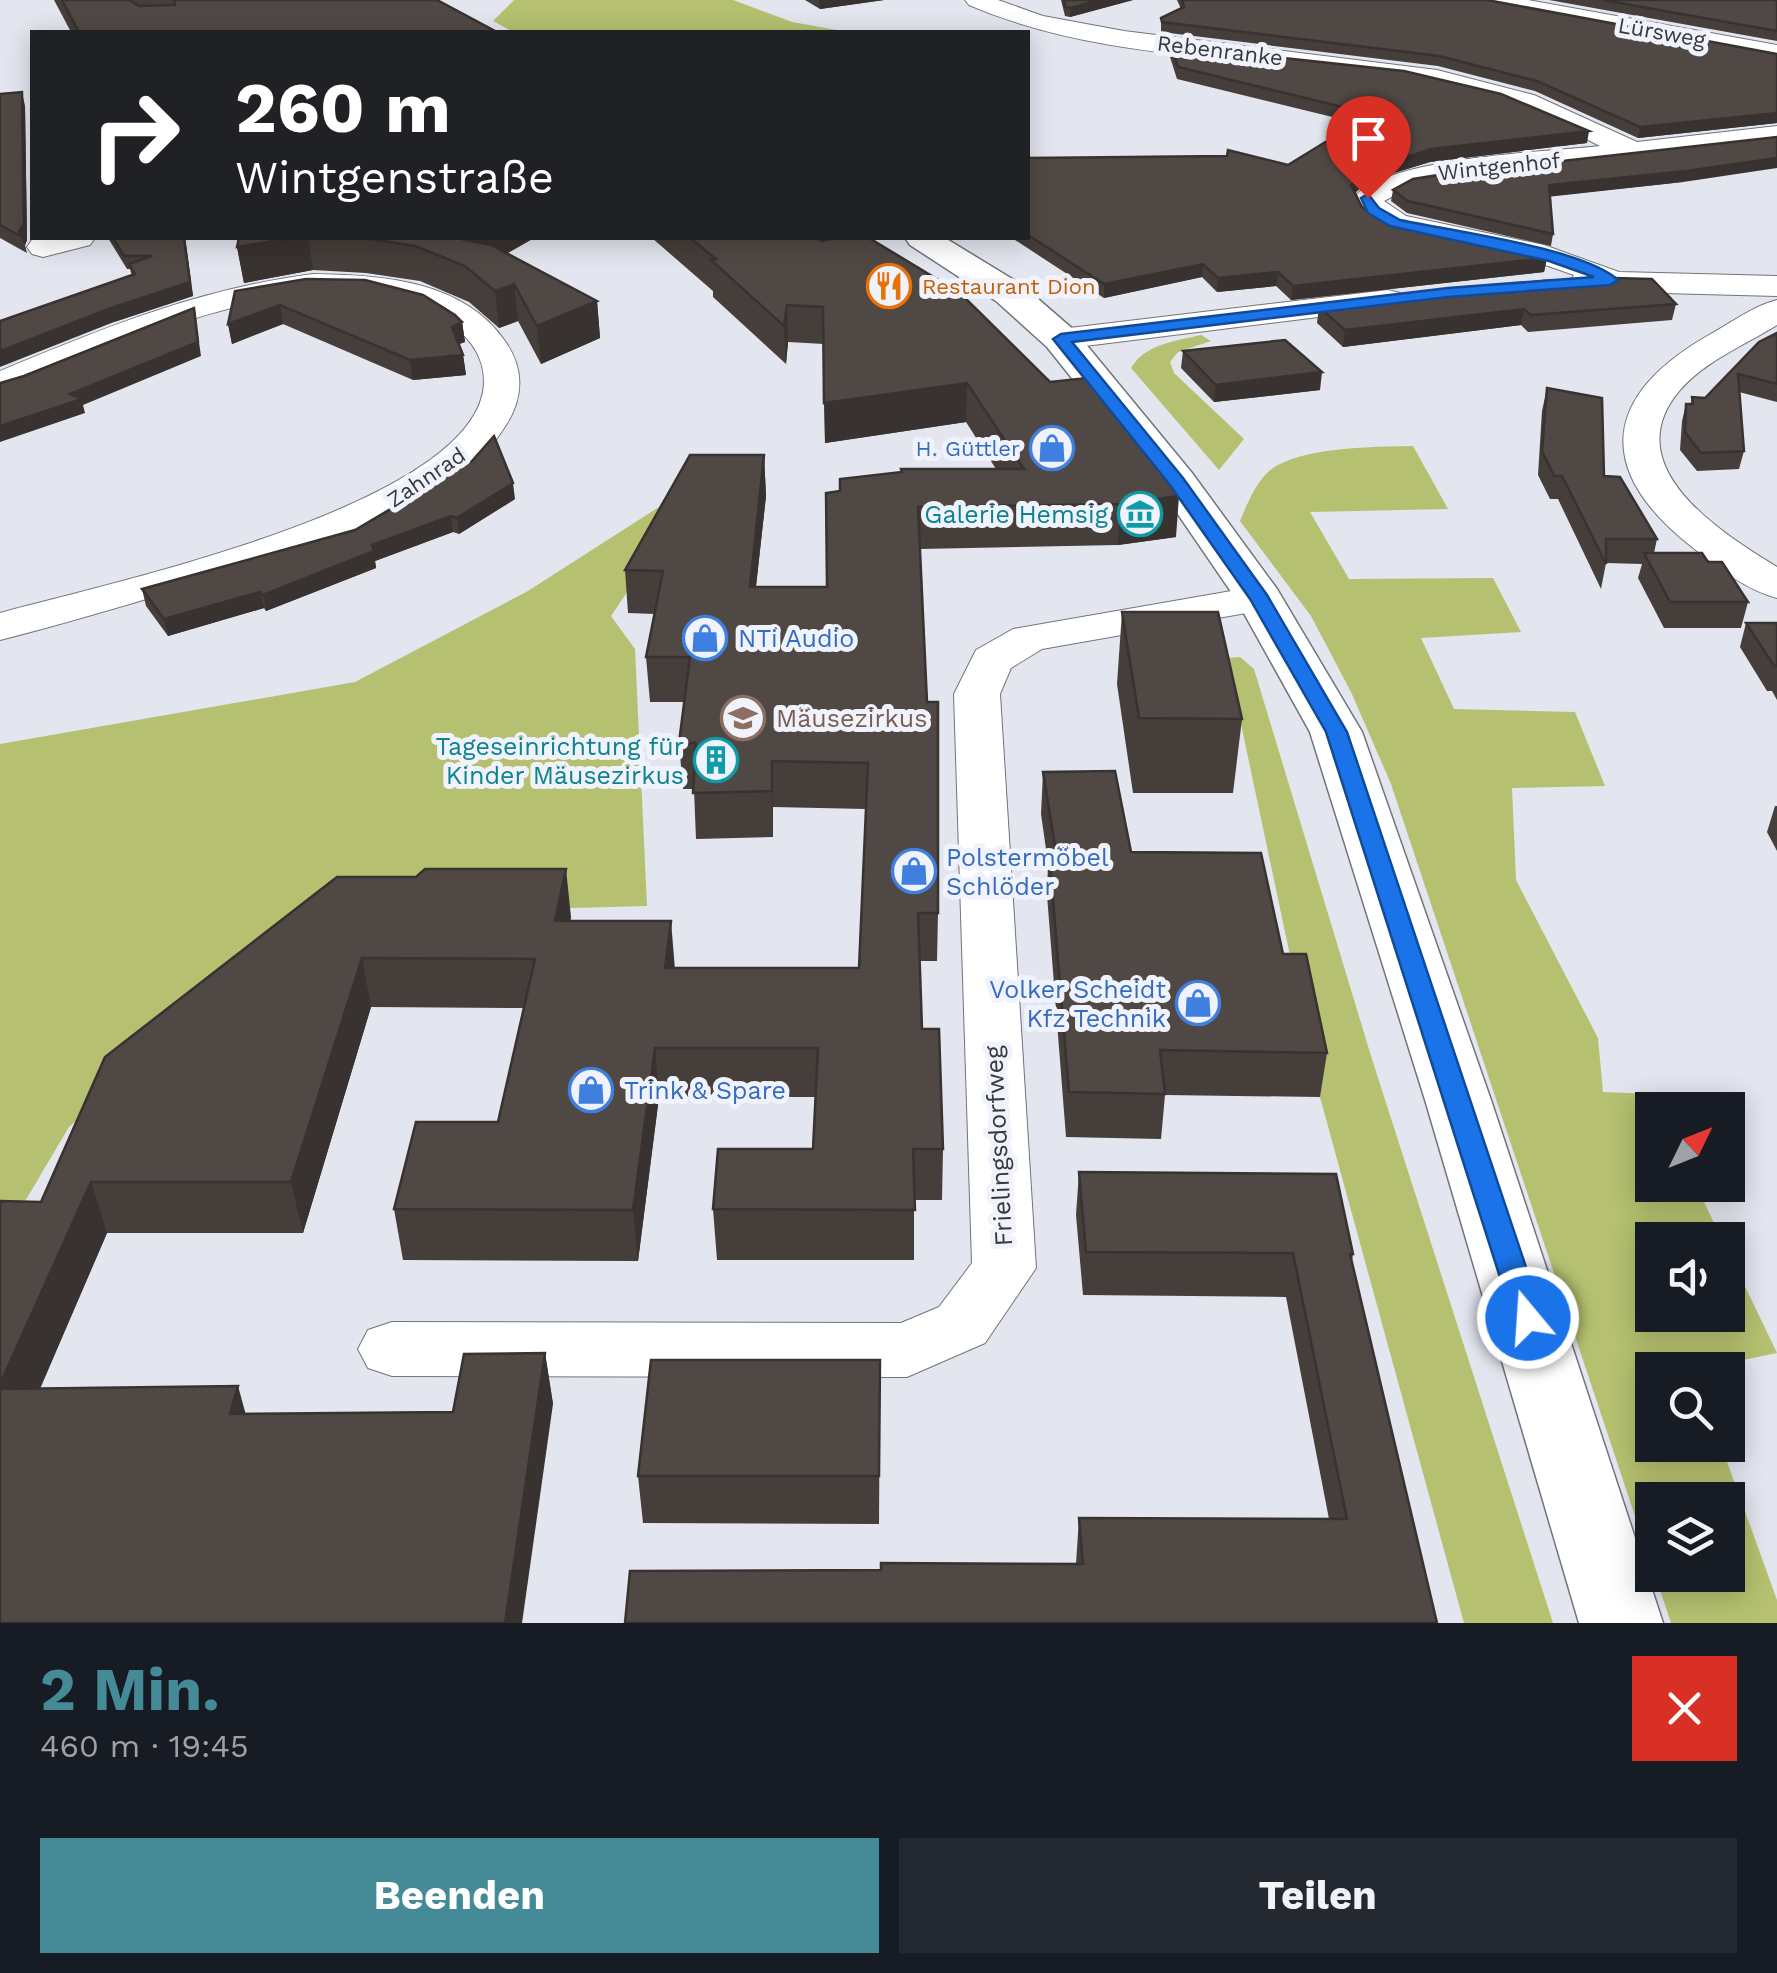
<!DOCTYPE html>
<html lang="de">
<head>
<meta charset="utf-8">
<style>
  body { margin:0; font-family:"Work Sans",sans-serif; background:#242831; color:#f1f3f6; height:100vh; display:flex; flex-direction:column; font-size:38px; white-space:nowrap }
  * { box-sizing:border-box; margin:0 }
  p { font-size:32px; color:#9ea1a6 }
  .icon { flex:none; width:55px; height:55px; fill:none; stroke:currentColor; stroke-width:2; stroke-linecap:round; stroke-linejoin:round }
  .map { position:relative; height:1623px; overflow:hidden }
  .panel { display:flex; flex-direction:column; background:#171b24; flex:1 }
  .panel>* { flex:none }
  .guide { position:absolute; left:30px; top:30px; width:1000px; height:210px; border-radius:0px; box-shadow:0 5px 25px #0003; background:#202124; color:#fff; overflow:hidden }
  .needle { width:65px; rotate:47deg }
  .buttons { position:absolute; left:1635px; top:1092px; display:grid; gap:20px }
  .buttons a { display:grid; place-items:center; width:110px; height:110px; border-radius:0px; background:#171b24; box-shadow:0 5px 25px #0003; font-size:50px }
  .pin { position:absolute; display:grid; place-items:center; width:85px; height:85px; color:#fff; margin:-102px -42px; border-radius:50% 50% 50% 0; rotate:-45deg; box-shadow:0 0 10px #0007 }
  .pin .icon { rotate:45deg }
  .me { position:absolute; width:110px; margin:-55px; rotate:342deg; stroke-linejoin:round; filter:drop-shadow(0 0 8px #0008) }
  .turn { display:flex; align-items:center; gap:35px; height:210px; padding:0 40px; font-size:45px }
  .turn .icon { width:130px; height:130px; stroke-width:2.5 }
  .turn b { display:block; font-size:70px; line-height:85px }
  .round { display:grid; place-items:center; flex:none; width:105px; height:105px; border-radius:0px; background:#242831 }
  .head { display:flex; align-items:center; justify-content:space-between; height:170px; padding:0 40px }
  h1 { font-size:60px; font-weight:700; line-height:75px; color:#458b97 }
  .action { display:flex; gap:20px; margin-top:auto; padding:20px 40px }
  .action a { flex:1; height:115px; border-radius:0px; background:#458b97; color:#fff; font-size:40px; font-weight:700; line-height:115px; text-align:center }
  .action a+a { background:#242831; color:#f1f3f6 }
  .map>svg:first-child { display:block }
  .green { fill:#b5c170 }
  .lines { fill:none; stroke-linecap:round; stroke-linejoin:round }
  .street-casing { stroke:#72747c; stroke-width:2 }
  .primary-casing { stroke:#72747c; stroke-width:3 }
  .street { fill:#fff; fill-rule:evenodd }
  .primary { fill:#fff; fill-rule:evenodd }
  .wall { fill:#453e3a }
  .shaded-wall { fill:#383230 }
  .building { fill:#504844; stroke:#383230; stroke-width:2.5 }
  .route { fill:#1a73e8; stroke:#114b97; stroke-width:2.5 }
  .labels { text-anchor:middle; stroke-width:10; stroke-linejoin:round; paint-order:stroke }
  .far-street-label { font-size:22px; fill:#38393c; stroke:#f0f2fc }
  .far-food-label { font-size:22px; fill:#c56008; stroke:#f0f2fc; text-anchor:start }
  .far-shop-label { font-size:22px; fill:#366cbe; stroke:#f0f2fc; text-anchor:end }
  .culture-label { font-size:25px; fill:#0d838f; stroke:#f0f2fc; text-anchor:end }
  .shop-label { font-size:25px; fill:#366cbe; stroke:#f0f2fc; text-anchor:start }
  .education-label { font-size:25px; fill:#785e54; stroke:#f0f2fc; text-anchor:start }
  .street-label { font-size:25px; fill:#38393c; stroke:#f0f2fc }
</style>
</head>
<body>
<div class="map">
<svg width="1777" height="1623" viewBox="0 0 1777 1623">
  <rect width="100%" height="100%" fill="#e3e5ef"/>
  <g class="green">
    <path d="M514,0H733L792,22L848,32H513L493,21Z"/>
    <path d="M1201,335L1211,341L1178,352L1170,362L1174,373L1244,439L1219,470L1131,368C1145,344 1176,341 1201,335Z"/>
    <path d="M1413,446L1448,509L1310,512L1349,579L1493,578L1521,632L1421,638L1454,709L1575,712L1605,786L1512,788L1516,880L1598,1038L1603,1092L1651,1094L1659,1110H1652V1185H1696L1722,1240H1652V1315H1728V1251L1777,1353L1694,1370H1652V1445H1721L1777,1600V1623H1671L1655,1575H1728V1500H1652V1567L1391,784L1351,692L1311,616L1240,521C1247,505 1254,486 1267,473C1295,446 1375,447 1413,446Z"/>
    <path d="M662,505L656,549L611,616L635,649L647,906L314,915L69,1127L8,1230L0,1231V744L355,682L528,591Z"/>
    <path d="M1240,657L1254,669L1371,1056L1553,1623H1464L1320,1097L1227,658Z"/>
  </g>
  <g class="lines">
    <defs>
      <g id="street">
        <path d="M965,0H998L1043,16L1124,31L1437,70L1534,95L1637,142L1777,126V144L1436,182L1410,187L1384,201L1406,216L1544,245L1619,272L1777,276V296L1587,291L1575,288L1570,281L1574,275L1548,266C1499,252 1374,247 1353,199C1382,157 1548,152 1600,146C1557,124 1513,104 1465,92C1302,51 1126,72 969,5Z"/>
        <path d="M1476,0H1528L1777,45V61L1488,7Z"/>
        <path d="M43,238H95L90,245L43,257L32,254L27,247L32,240Z"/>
        <path d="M313,274C381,275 463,280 505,341C524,368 524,397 506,425C443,528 275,561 167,593C112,609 56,626 0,640V613C104,584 460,509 483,392C487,369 478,347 460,332C422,297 359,290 309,294C238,301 171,324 106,352C71,367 36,386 0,395V371C103,328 202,288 313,274Z"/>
        <path d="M1388,290L1400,293L1405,300L1400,307L1061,349L1049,346L1044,339L1049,332L1061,329Z"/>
        <path d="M1777,300V325C1745,345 1705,361 1680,390C1615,466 1720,532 1777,567V598C1746,590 1717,567 1692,547C1594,470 1602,396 1709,335C1731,323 1753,306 1777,300Z"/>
        <path d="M1260,586L1275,590L1282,599L1275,608L1042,649L1011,668L1000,694L1036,1268L985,1343L907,1377L392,1376L368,1368L358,1349L368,1330L392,1322L901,1323L939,1307L972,1263L954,694L976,650L1013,629Z"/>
      </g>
      <path id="primary" d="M905,238H945L1022,285L1075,331L1192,473L1277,589L1362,732L1492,1103L1663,1623H1579L1426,1103L1310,732L1236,599L1162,491L1047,347L996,301L910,245Z"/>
    </defs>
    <use href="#street" class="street-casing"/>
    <use href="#primary" class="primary-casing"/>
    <use href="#street" class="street"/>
    <use href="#primary" class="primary"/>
  </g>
  <g class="wall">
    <path d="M54,0H129L141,6L130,0H437L497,32H71Z"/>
    <path d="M805,0H884L820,9Z"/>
    <path d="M1061,0H1133L1070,17L1065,16Z"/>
    <path d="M1177,0H1487L1777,54V123L1638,138L1535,91L1438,66L1161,32V18L1181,9Z"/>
    <path d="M1549,0H1777V41Z"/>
    <path d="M1171,46L1587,143L1430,162L1368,181L1355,193L1362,207L1385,220L1547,258L1544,272L1291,300L1276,286L1217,292L1202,277L1104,298L1012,238L1007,240L1003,238H1028V158L1288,165L1357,123L1177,79L1170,57Z"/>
    <path d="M0,94L25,106L27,240L25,245L27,253L0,238Z"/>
    <path d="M1683,182L1550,196L1553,234L1551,246L1407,213L1391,201L1393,190Z"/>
    <path d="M108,238H185L193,296L114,322L132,276L130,269H127Z"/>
    <path d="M239,238H534L507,253L597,301L600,338L541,364L518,321L499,328L469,302L420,281L366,273L313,270L244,283L237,247Z"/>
    <path d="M652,238H816L1176,537L1118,545L920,549L938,913L937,961H920L922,1029L943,1149L942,1200H914V1260H717L713,1209L813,1149L815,1097H659L638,1261L403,1260L394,1209L498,1122L524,1008L371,1007L303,1233H107L40,1389L246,1414L453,1412L545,1353L553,1404L0,1623L41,1202L337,877L571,917L570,921L675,968H859L866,809L773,807V837L696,839L694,789H683L679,743L684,702H650L646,657L655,614L628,613L625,570L764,455L766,496L756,587H827L826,493L996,469L966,422L825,443L824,344L788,342L786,364L713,297V291Z"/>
    <path d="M235,291L462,322L465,342L459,344L463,355L466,375L413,380L283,324L232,344L228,324Z"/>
    <path d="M1676,304L1672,320L1528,332L1521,325L1343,347L1317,323L1319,307Z"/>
    <path d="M1777,333V402L1739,392L1744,451L1739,469L1697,471L1680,450L1682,421L1686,404H1691L1692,397L1705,398Z"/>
    <path d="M1183,351L1320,390L1214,402L1181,368Z"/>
    <path d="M1547,388L1604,476L1657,539L1654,553L1708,562L1748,602L1741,628H1664L1638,578L1642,564L1606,563L1601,589L1558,499H1550L1538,475L1542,411Z"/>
    <path d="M515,499L459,534L453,532L375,561L376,568L266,611L264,608L168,636L146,606L142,589Z"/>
    <path d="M1122,612L1242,719L1233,793H1133L1117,684Z"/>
    <path d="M1746,623H1777V700L1772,691H1767L1740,647Z"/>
    <path d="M1043,772L1131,852L1283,954L1327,1053L1320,1097L1165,1095L1161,1139L1066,1137L1047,895L1048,863L1041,814Z"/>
    <path d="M1775,806H1777V851L1767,832Z"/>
    <path d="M1079,1172L1353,1254L1352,1261L1437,1623L881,1570L1076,1564L1079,1518L1329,1519L1286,1297L1083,1295L1076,1215Z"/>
    <path d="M880,1360L879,1524L643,1523L638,1476Z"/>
  </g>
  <g class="shaded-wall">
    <path d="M819,0H884L820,9Z"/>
    <path d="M1099,0H1133L1070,17L1071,8Z"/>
    <path d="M22,92L25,106L27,240L25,245L19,231Z"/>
    <path d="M1777,113V123L1638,138L1640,127Z"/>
    <path d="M1589,131L1587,143L1430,162L1368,181L1349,198L1351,185L1370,169L1431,149Z"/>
    <path d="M1777,158V168L1683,182L1547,197L1549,185Z"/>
    <path d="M185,238L193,296L114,322L0,367V351L111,308Z"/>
    <path d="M291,238H308L313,270L244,283L237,247Z"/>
    <path d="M469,238H534L473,273L465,240Z"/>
    <path d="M1547,258L1544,272L1291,300L1293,286Z"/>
    <path d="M1203,264L1202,277L1104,298V284Z"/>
    <path d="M1278,272L1276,286L1217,292L1218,278Z"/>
    <path d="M514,284L518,321L499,328L495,291Z"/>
    <path d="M597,301L600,338L541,364L537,326Z"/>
    <path d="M280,305L283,324L232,344L228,324Z"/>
    <path d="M787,305L788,342L786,364L784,326Z"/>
    <path d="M194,308L201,356L83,405L85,413L0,442V426Z"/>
    <path d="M1524,309L1521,325L1343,347L1345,330Z"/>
    <path d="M462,322L465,342L454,346L452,327Z"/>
    <path d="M463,355L466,375L413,380L410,360Z"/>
    <path d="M1322,372L1320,390L1214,402L1216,385Z"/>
    <path d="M967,383L966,422L825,443L824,403Z"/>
    <path d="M764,455L766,496L751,630L750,587Z"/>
    <path d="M513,483L515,499L459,534L457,518Z"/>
    <path d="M1179,496L1176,537L1118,545L1121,504Z"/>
    <path d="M451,516L453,532L375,561L376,568L266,611L263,595L372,545Z"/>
    <path d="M260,592L264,608L168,636L164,619Z"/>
    <path d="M772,761L773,807V837L772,791Z"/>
    <path d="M566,869L571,917L561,969L555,921Z"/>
    <path d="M671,921L675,970L665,968Z"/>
    <path d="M362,958L371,1007L303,1233L291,1182Z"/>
    <path d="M655,1048L659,1097L638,1261L633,1210Z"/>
    <path d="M91,1182L107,1233L17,1441L0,1395V1384Z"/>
    <path d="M545,1353L553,1404L522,1623H505Z"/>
    <path d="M238,1386L252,1437L230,1414Z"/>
  </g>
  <g class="building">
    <path d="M62,0H129L139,6L175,5L174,0H437L497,32H79Z"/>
    <path d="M1064,0H1099L1071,8L1065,7Z"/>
    <path d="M1182,0H1487L1777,54V113L1640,127L1537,81L1439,56L1162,22L1161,18L1184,7Z"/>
    <path d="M1603,0H1777V31Z"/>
    <path d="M1171,46L1404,71L1501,94L1589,131L1431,149L1370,169L1351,185L1362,207L1385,220L1547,258L1293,286L1278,272L1218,278L1203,264L1104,284L1028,235V158L1227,156L1228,150L1288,165L1371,114L1178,67Z"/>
    <path d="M22,92L24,224L19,231L23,237L0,225V94Z"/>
    <path d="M1777,137V158L1686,171L1549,185L1553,234L1408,201L1393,190L1413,179L1438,175Z"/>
    <path d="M113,238H184L190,282L111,308L0,351V321L135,274L129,264L152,256H124Z"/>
    <path d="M239,238H291L237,247Z"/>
    <path d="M364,238H469L465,240L491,245L597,301L537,326L514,284L495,291L465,266L415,246Z"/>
    <path d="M690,238H816L822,241L837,238H869L960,293L1050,382L1087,378L1179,496L1121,504L918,507L927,702H938V913H918L922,1029H939L943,1149H913L915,1210L713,1209L718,1149H813L818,1048H655L633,1210L394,1209L416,1122H498L535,959L362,958L291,1182H91L0,1384V1201L41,1202L105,1057L337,877H416L425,869H566L555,921H671L665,968H859L868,763L772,761V791L693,793L696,743H679L690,657H646L663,571L625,570L690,455H764L750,587H827L826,493L840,491V479L902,472L901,469H1024L967,383L824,403L823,307L787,305L784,326L711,260L716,259Z"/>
    <path d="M1613,278L1652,279L1676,304L1531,315L1524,309L1345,330L1319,307L1543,281Z"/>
    <path d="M306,279L365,280L423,295L455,315L462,322L452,327L463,355L410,360L280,305L228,324L235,291Z"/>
    <path d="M194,308L198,342L70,394L82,399L0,426V383L24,376Z"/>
    <path d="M1777,333V384L1738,374L1744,451L1701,453L1685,432L1686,404H1693L1692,397L1705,398L1759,342Z"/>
    <path d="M1285,340L1322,372L1216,385L1183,351Z"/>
    <path d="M1547,388L1602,398L1604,476L1620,477L1657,539H1606V564L1562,476H1554L1542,451Z"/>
    <path d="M494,436L513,483L457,518L451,516L372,545L374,551L263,595L260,592L164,619L142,589L355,530L472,461Z"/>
    <path d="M1644,553H1702L1708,562H1722L1748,602H1670Z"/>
    <path d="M1122,612H1218L1242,719L1139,718Z"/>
    <path d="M1746,623H1777V666H1774Z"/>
    <path d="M1115,771L1131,852L1261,853L1283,954H1306L1327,1053L1160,1050L1165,1094L1069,1092L1049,852H1056L1043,772Z"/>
    <path d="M1079,1172L1336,1174L1353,1254H1350L1437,1623H625L630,1571L881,1570V1563L1083,1564L1079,1518L1347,1519L1293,1253L1086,1252Z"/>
    <path d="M545,1353L505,1623H0V1389L238,1386L230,1414L453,1412L464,1354Z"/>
    <path d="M651,1360H880L879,1476H638Z"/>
  </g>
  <path class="route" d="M1368,194L1379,208L1400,220C1451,231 1583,248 1618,280L1610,285L1448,297L1072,342L1183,478L1267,595L1347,732L1543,1318L1538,1327L1528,1330L1517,1327L1513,1318L1326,732L1250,599L1170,485L1053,339L1061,334L1448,288L1594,277L1549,261L1390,226L1368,213L1361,198Z"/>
  <defs>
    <symbol id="restaurant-ring" viewBox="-11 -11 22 22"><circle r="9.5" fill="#f0f2fc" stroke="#e8710a" stroke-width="1.5"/><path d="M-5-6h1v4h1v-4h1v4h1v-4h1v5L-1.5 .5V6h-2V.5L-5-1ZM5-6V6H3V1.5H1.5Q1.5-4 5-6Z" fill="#e8710a"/></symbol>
    <symbol id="shop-ring" viewBox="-11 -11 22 22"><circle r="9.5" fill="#f0f2fc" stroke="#3f7fe0" stroke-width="1.5"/><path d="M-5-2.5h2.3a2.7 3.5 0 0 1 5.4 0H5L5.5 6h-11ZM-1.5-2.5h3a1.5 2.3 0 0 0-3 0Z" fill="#3f7fe0"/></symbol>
    <symbol id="museum-ring" viewBox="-11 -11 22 22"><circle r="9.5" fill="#f0f2fc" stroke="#0f9aa8" stroke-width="1.5"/><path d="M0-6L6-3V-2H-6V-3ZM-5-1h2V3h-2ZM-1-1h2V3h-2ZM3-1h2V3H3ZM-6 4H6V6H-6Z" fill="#0f9aa8"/></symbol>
    <symbol id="school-ring" viewBox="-11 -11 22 22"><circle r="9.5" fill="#f0f2fc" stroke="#8d6e63" stroke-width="1.5"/><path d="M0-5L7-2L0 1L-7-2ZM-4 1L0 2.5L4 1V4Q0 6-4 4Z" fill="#8d6e63"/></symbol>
    <symbol id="building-ring" viewBox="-11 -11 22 22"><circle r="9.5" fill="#f0f2fc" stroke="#0f9aa8" stroke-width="1.5"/><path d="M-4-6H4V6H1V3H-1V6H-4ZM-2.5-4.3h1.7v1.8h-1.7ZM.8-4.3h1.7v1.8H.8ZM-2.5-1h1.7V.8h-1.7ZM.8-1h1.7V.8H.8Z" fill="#0f9aa8"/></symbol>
  </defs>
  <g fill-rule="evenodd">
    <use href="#restaurant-ring" x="864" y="261" width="50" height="50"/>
    <use href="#shop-ring" x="1027" y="423" width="50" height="50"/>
    <use href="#museum-ring" x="1115" y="489" width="50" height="50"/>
    <use href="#shop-ring" x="680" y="613" width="50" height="50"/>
    <use href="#school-ring" x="718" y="693" width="50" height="50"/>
    <use href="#building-ring" x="691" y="735" width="50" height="50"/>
    <use href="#shop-ring" x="889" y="846" width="50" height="50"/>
    <use href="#shop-ring" x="1173" y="978" width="50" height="50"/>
    <use href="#shop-ring" x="566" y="1065" width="50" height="50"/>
  </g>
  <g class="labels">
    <g class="far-street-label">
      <text transform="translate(1662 32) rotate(10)" y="8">Lürsweg</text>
      <text transform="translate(1220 50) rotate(7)" y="8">Rebenranke</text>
      <text transform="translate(1499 166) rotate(-6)" y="8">Wintgenhof</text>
      <text transform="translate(426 477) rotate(-34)" y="8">Zahnrad</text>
    </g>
    <g class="far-food-label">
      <text x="922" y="294">Restaurant Dion</text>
    </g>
    <g class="far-shop-label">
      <text x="1020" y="456">H. Güttler</text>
    </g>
    <g class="culture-label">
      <text x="1108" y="523">Galerie Hemsig</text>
      <text x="684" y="755">Tageseinrichtung für<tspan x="684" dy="29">Kinder Mäusezirkus</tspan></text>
    </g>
    <g class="shop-label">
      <text x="738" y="647">NTi Audio</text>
      <text x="946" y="866">Polstermöbel<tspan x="946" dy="29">Schlöder</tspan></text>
      <text x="1166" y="998" text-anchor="end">Volker Scheidt<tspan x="1166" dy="29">Kfz Technik</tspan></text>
      <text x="624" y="1099">Trink &amp; Spare</text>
    </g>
    <g class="education-label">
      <text x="776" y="727">Mäusezirkus</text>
    </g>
    <g class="street-label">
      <text transform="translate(998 1146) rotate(-93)" y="9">Frielingsdorfweg</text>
    </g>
  </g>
</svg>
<div class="buttons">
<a><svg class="needle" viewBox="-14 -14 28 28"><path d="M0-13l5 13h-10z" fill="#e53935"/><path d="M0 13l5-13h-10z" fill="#9ea1a6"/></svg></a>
<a><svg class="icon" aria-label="sound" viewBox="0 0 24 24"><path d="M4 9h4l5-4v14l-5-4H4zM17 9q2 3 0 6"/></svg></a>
<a><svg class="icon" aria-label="search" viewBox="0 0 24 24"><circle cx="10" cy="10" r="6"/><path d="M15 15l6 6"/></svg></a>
<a><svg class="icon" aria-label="layers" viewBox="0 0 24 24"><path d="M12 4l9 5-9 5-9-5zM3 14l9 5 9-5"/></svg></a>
</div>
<div class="pin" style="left:1368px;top:198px;background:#d93025"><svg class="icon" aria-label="arrive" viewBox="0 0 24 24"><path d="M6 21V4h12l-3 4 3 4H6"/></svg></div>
<svg class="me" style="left:1528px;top:1318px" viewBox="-20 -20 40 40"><circle r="17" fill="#1a73e8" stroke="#fff" stroke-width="3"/><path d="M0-11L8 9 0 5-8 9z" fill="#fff"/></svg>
<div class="guide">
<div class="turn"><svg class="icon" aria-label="right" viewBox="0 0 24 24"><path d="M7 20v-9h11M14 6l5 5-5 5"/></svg><div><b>260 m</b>Wintgenstraße</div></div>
</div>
</div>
<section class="panel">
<div class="head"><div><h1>2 Min.</h1><p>460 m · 19:45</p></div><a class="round" style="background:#d93025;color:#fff"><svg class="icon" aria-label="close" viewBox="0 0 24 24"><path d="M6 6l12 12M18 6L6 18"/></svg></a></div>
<div class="action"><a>Beenden</a><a>Teilen</a></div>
</section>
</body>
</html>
